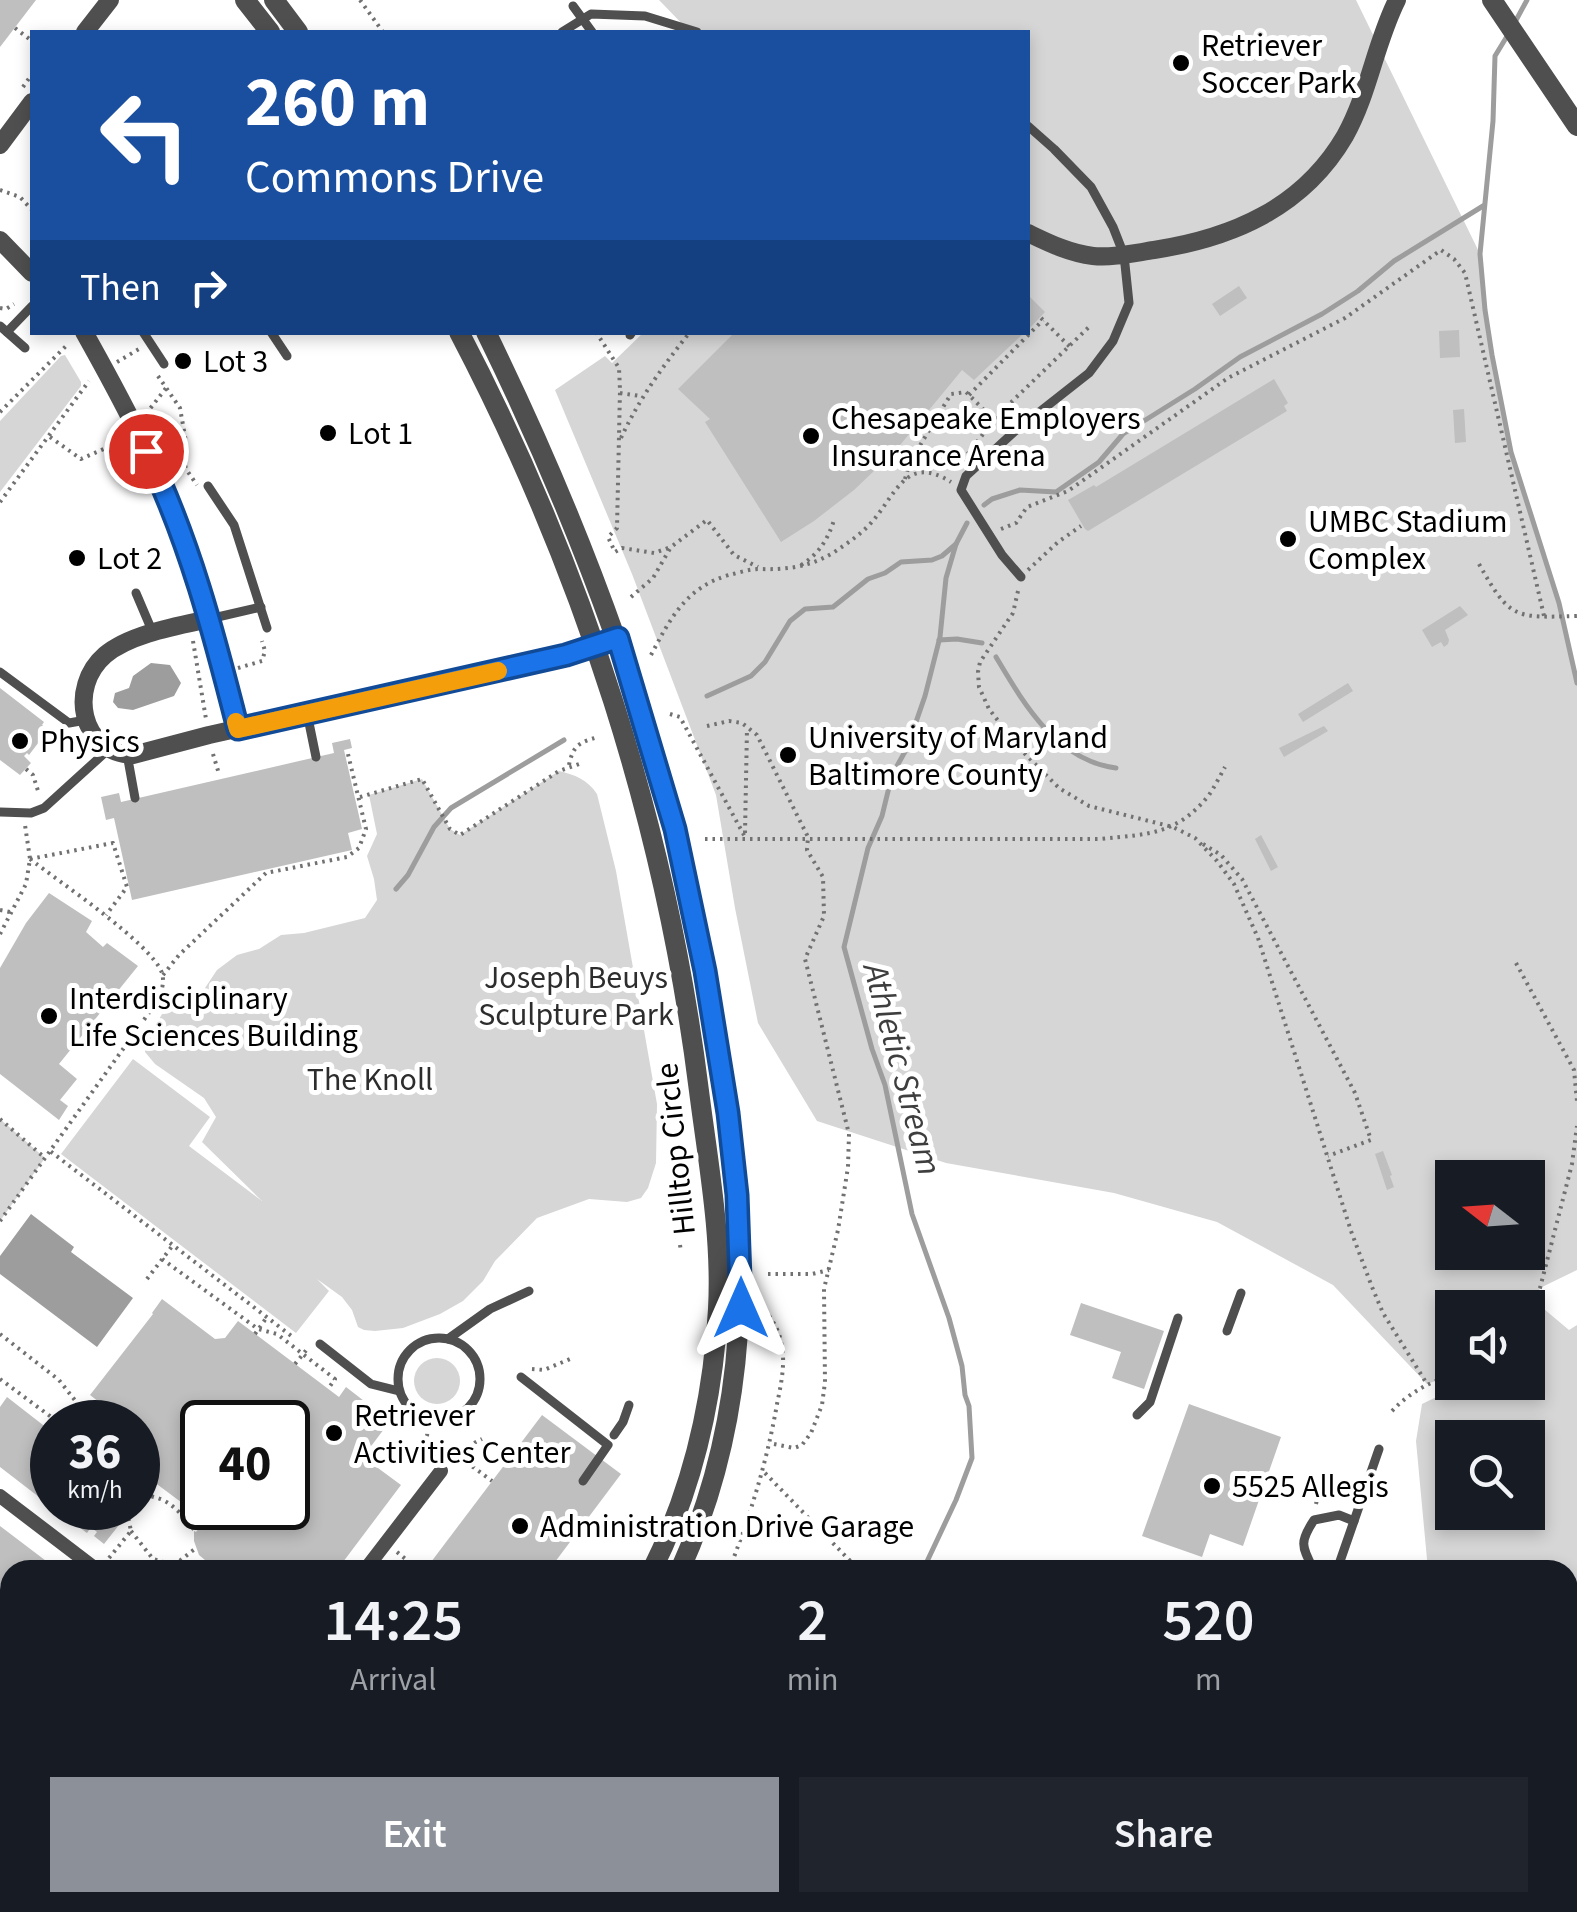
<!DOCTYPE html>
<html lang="en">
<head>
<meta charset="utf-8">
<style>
  body { margin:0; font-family:"Source Sans 3",sans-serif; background:#20242c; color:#f1f3f6; height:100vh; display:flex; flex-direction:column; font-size:38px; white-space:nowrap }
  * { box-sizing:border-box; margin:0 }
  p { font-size:32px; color:#9ea1a6 }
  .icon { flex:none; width:55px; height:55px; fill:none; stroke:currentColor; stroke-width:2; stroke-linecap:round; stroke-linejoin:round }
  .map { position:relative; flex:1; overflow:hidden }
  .drawer { position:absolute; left:0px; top:1560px; width:1578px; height:352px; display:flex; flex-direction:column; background:#171b24; border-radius:30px 30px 0 0; box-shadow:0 5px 15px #0003 }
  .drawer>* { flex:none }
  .banner { position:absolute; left:30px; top:30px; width:1000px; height:305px; border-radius:0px; box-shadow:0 5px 15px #0003; background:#1a4fa0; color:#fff; overflow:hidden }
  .needle { width:65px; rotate:287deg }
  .fabs { position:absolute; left:1435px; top:1160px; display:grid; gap:20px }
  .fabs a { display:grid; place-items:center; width:110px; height:110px; border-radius:0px; background:#171b24; box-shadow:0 5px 15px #0003; font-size:50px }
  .speed { position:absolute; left:30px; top:1400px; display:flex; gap:20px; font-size:50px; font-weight:700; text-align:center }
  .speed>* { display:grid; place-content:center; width:130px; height:130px; border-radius:50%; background:#171b24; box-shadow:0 5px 15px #0003; line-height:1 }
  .speed small { font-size:25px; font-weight:400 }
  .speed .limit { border:5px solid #111; border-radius:15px; background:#fff; color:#111 }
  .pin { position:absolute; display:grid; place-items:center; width:85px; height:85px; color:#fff; margin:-42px; border:5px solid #fff; border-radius:50%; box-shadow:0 2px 10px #0007 }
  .me { position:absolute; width:110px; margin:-55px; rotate:0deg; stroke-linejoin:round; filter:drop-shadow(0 0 8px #0008) }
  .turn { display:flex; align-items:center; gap:35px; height:210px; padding:0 50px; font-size:45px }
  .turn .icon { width:130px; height:130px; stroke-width:2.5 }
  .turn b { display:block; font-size:70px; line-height:85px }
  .then { display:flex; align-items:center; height:95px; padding:0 50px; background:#0003; gap:20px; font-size:38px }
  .eta { display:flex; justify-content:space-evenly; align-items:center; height:170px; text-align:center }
  .eta b { font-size:60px; font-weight:600; line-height:70px }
  .cta { display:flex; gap:20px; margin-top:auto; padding:20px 50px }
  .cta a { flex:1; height:115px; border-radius:0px; background:#8c9099; color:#fff; font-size:40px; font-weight:600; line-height:115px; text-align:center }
  .cta a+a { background:#20242c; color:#f1f3f6 }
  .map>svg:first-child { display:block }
  .green { fill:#d6d6d6; fill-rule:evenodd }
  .water { fill:#9d9d9d }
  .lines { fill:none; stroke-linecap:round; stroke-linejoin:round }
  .stream { stroke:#9d9d9d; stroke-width:5 }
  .building { fill:#bfbfbf; fill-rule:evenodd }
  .path { stroke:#717171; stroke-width:4; stroke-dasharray:2.5 5; stroke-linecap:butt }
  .service { stroke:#4f4f4f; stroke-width:9 }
  .pedestrian { stroke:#4f4f4f; stroke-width:14 }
  .minor { stroke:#4f4f4f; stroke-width:18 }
  .tertiary { stroke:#4f4f4f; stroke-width:20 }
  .route-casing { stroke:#114b97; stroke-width:25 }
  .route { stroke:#1a73e8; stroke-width:18 }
  .slow { stroke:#f59e0b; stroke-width:18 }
  .poi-dot { fill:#000; stroke:#fff; stroke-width:4 }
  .labels { text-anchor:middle; stroke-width:10; stroke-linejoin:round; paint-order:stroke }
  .poi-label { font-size:32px; fill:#000; stroke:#fff; text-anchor:start }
  .park-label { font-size:32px; fill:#2d2d2d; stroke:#fff }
  .street-label { font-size:32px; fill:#000; stroke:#fff }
  .water-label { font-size:35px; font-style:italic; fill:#3e3e3e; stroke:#fff }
</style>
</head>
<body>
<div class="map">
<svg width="1577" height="1912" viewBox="0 0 1577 1912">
  <rect width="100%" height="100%" fill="#fff"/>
  <g class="green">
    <path d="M659,0H1356L1480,254L1491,355L1511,452L1544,555L1577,675V1270L1540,1288L1528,1316V1308H1452V1375L1427,1384L1333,1285L1217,1222L1114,1193L946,1163L817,1121L758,1023L735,908L716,795L632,574L555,390L605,356L612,363L643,333L1028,332V32H690ZM1452,1178H1528V1252H1452Z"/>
    <path d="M65,355L81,382V386L0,492V421L61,356Z"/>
    <path d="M559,771C575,775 587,779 597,794L616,871L657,1104L656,1163L648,1188L641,1198L627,1202L589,1199L537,1218L495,1261L483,1281L463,1301L440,1314L403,1328L375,1331L364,1330L358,1327L352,1310L342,1297L317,1279L329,1291L296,1333L61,1154L133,1059L210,1117L189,1146L262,1201L202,1142L216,1117L204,1098L155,1064L145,1052L146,1040L164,1011L199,997L217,970L237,955L259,949L281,935L304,933L365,918L377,900L374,879L367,856L377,834L369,795L422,779L450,829L460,835Z"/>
    <path d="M0,1119L45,1158L0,1221Z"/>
    <path d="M1544,1309L1569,1330L1577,1325V1890L1568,1889V1570H1428L1416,1441L1422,1404L1465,1383L1528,1382V1330ZM1452,1438H1528V1512H1452Z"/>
    <circle cx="437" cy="1381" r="23"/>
    <path d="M203,1903H351L339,1912H218L208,1908Z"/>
    <path d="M520,1903L1132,1902L1136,1912H524L519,1904Z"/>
    <path d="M1265,1903H1502L1495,1912H1270Z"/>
  </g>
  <g class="water">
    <path d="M151,663L170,665L181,683L174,696L133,710L118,708L113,702L115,693L129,688L133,676Z"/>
    <path d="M31,1214L74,1247L71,1252L133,1298L97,1347L0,1274V1256Z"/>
  </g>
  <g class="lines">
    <g class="stream">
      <path d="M1514,24L1527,0"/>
      <path d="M1509,33L1495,56L1493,121L1480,254L1485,310L1492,355L1511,452L1559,603L1577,683"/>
      <path d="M984,505L992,499L1020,490L1056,492L1099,462L1123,434L1195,389L1240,357L1322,314L1358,291L1394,261L1483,206"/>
      <path d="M939,640L957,639L982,643"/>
      <path d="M996,657C1024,704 1056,760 1116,768"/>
      <path d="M707,696L751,676L765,662L790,621L805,609L833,607L868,579L885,573L901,562L932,560L942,556L956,544"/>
      <path d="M396,889L408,875L434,827L451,808L564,740"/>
      <path d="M923,1570L956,1500L972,1458L969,1406L965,1395L962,1366L949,1318L912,1214L885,1085L872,1049L844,947L868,848L882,816L892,775L907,748L925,696L940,637L946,578L956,544L967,523"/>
      <path d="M309,1912L310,1910"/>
      <path d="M448,1912L453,1906"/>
    </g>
  </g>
  <g class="building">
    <path d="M0,0H36L0,47Z"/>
    <path d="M1239,286L1247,298L1220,316L1212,304Z"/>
    <path d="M1028,295L1045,312L1028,330Z"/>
    <path d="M1459,330L1460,357L1440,358L1439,331Z"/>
    <path d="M735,332H1025L974,380L962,370L896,450L854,490L814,521L781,542L705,422L710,419L678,389Z"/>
    <path d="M1274,379L1288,403L1284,406L1287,411L1088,531L1085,529L1068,500L1094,485L1096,487Z"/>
    <path d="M1464,409L1466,442L1455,443L1453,410Z"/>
    <path d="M1460,606L1468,615L1445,630L1449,640L1448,644L1444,647L1441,642L1432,647L1422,630Z"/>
    <path d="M1348,683L1353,691L1303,722L1298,714Z"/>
    <path d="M0,688L44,722L42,725L48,730L29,755L27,753L24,756L31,763L20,775L0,760Z"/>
    <path d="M1324,726L1328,731L1284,757L1279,748Z"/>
    <path d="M350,739L352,748L344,750L362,829L348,833L352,850L132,900L114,818L106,820L101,797L119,793L121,802L334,753L332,743Z"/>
    <path d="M1261,835L1278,867L1271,871L1255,839Z"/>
    <path d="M49,893L92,921L86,932L103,947L107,943L138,966L59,1064L77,1079L60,1100L68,1106L59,1120L0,1074V968L26,923Z"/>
    <path d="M1383,1151L1392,1175L1390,1176L1394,1187L1387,1190L1375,1154Z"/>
    <path d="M162,1299L215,1339L225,1338L238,1321L339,1397L346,1387L390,1421L363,1457L401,1485L337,1570H217L199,1555L194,1541V1531L196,1532L205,1520L138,1470V1454L143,1447L142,1435L138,1432V1422H125L90,1395L153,1314L152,1313ZM202,1422H288V1508H202Z"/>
    <path d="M1081,1303L1164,1331L1144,1389L1112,1378L1121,1352L1070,1335Z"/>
    <path d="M7,1397L52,1432V1507L0,1467V1407Z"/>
    <path d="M1189,1404L1281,1437L1243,1546L1210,1534L1202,1557L1142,1536Z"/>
    <path d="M542,1415L621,1474L549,1570H425Z"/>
    <path d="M53,1508H121L112,1520L119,1525L104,1544L94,1536L97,1532L91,1527L87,1533Z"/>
    <path d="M0,1526L58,1570H10V1592L0,1584Z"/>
  </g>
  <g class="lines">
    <g class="path">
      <path d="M360,0L383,32"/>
      <path d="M15,28L32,41"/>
      <path d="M610,32H633"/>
      <path d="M23,87L32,74"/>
      <path d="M0,190L20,197L32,210"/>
      <path d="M0,308L6,309L14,304"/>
      <path d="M1041,318L1070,347"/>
      <path d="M596,332L619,368L620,390L617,528L608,537L615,552L622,548L654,553L671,547"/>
      <path d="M117,362L139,349"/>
      <path d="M158,376L180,408L186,442L183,457L186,469L197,485"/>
      <path d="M620,393L640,396"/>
      <path d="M969,395L1043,320"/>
      <path d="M0,412L67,345"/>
      <path d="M146,414L166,388"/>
      <path d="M50,437L81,459L122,441"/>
      <path d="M621,438C639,399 663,366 690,332"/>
      <path d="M963,460L998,415L1091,325"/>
      <path d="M905,479L910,462L951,394L966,392L993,419"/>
      <path d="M0,502L89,381"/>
      <path d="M1001,529L1016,523L1027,507L1068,491L1228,378L1345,318L1441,250L1454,259L1465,273L1544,616"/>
      <path d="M1479,564C1510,619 1514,618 1577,616"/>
      <path d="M801,565C819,554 828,539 834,520"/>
      <path d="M1028,570L1058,542L1081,526"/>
      <path d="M1018,591L1013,613L980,662L978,672L979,687L989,709L1019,748L1059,788L1089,806L1173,827L1195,838L1217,861L1234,884L1258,938L1351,1231L1372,1287L1383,1313L1427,1384"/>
      <path d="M631,597L653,578L671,547L707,520L734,555L758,567"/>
      <path d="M193,641L206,719"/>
      <path d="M651,655C670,619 686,587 729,575C738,573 749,569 759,569C786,570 809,567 833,553C846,544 859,536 870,524C896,496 905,453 951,482"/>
      <path d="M238,668L262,661L265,651L262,641"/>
      <path d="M670,714L680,717L745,837"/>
      <path d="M707,726L729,721L742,723L757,735L808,837L807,850L823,877L824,916L805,959L849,1134L848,1167L838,1230L824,1289L825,1382L822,1405L811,1433L802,1445L794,1448L769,1443"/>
      <path d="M213,754L219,774"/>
      <path d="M569,765C573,745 580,742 598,737"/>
      <path d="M26,769L33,775L39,794"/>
      <path d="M360,797L422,779L450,829L460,835L559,771L582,763"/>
      <path d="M745,833L747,728"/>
      <path d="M705,839H1101C1148,834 1177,835 1209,795C1215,786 1220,776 1225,767"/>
      <path d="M1203,844L1221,855L1242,879L1355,1093L1371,1140L1328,1156"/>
      <path d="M30,859C58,881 152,944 162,973C165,983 161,994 156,1003L50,1151L294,1338"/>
      <path d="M30,859L113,843L127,887L106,915"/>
      <path d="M0,910L10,912"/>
      <path d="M0,934L26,884L30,859L25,825"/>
      <path d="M1516,963L1574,1070L1577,1101"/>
      <path d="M163,975L179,955L266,873L347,857L359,848L366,829L347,750"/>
      <path d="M0,1119L45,1158"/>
      <path d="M679,1217V1224"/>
      <path d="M0,1221L50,1151"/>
      <path d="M680,1245L681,1251"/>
      <path d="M162,1259L258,1329L277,1334L335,1379L328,1389"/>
      <path d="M768,1274H812L829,1270"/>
      <path d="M147,1279L173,1245"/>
      <path d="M1528,1316L1540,1288L1572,1164L1577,1126"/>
      <path d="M0,1334L59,1380L92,1422"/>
      <path d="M255,1334L267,1317"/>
      <path d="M295,1364L308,1348"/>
      <path d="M532,1369L544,1370L570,1359"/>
      <path d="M0,1379L58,1422"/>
      <path d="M1392,1411C1410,1392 1428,1383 1452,1375"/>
      <path d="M428,1419L427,1437L435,1457"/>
      <path d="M454,1453L482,1439"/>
      <path d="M450,1459L454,1453L492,1481"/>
      <path d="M765,1473L859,1570"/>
      <path d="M138,1490C146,1496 153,1496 163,1500C177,1507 186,1520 196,1532"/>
      <path d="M1316,1504L1322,1479"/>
      <path d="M138,1505L145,1495"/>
      <path d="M115,1515L119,1518L128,1517"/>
      <path d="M131,1531L153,1559L174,1565L177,1570"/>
      <path d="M397,1552L419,1570"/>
      <path d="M109,1558L131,1531L128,1517L136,1508"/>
      <path d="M168,1570L196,1548"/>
      <path d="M729,1570C750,1516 767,1462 777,1404C781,1385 786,1362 781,1342C779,1331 774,1323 768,1314"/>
      <path d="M0,1626L10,1633"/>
      <path d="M1568,1693L1577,1684"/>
      <path d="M0,1703L10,1690"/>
    </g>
    <g class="service">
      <path d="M573,6L592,32"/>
      <path d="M562,32L591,14L645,16L697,32"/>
      <path d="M0,326L25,348"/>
      <path d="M7,332L32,306"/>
      <path d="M143,332L164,364"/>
      <path d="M271,332L287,356"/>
      <path d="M630,335L632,332"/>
      <path d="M208,486L234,525L267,628"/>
      <path d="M1021,577L1002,555L961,490L966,476L1014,432L1089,373L1113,341L1129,303L1124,255L1113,227L1091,187L1054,149L1028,126"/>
      <path d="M136,593L153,633"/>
      <path d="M209,619L261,607"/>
      <path d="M0,672L69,723L86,720"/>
      <path d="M307,713L316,757"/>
      <path d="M127,754L135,798"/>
      <path d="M0,812L31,813L44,808L109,749"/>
      <path d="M1227,1331L1241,1293"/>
      <circle cx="439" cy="1379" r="41"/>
      <path d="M448,1339L490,1309L529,1291"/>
      <path d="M320,1344L371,1384L399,1391"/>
      <path d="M521,1377L608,1445L583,1481"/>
      <path d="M1137,1415L1150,1402L1178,1318"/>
      <path d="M614,1435L623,1422L629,1405"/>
      <path d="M1041,1566L1053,1570"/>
      <path d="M1319,1570L1313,1568C1301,1546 1300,1541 1314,1520L1339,1515L1354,1521"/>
      <path d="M1337,1570L1379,1449"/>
      <path d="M0,1764L10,1782"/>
      <path d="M47,1902L49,1912"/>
    </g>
    <g class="pedestrian">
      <path d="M0,1496L97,1570"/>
      <path d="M365,1570L441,1471"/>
      <path d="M190,1902L192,1912"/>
    </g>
    <g class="minor">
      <path d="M85,32L110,0"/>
      <path d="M0,145L32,102"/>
      <path d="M1028,233C1049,243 1069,253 1093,256C1112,258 1134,253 1154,250C1232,238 1303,208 1345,136C1369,93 1375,44 1397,0"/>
      <path d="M0,240L32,273"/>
      <path d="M84,332C121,398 156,464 182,535C205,598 221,664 238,729"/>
      <path d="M209,619C177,626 130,634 105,655C68,687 80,753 133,755L209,735L566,655L607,642"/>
      <path d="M1223,1902L1229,1912"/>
    </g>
    <g class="tertiary">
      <path d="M245,0L270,32"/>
      <path d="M274,0L298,32"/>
      <path d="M1492,0L1577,126"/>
      <path d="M459,332C583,569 666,826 699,1091C708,1162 722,1236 718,1309C713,1400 693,1488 652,1570"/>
      <path d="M486,332C565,493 628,653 674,827C693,895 704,965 716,1035C746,1221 760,1393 680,1570"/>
      <path d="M468,1902L477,1912"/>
      <path d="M355,1912L365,1902"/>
    </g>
  </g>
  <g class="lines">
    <defs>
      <path id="route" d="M146,451C189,539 214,634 238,729L566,655L618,638L675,829L705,971L728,1113L737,1195L741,1308"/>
    </defs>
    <use href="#route" class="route-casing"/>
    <use href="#route" class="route"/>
    <path class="slow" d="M236,722L238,729L498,671"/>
  </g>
  <g class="poi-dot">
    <circle cx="1181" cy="63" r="10"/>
    <circle cx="183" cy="361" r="10"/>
    <circle cx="328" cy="433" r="10"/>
    <circle cx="811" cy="436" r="10"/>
    <circle cx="1288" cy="539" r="10"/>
    <circle cx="77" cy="558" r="10"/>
    <circle cx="20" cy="741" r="10"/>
    <circle cx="788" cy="755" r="10"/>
    <circle cx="49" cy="1016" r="10"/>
    <circle cx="334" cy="1433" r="10"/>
    <circle cx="1212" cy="1486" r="10"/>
    <circle cx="520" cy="1526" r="10"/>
  </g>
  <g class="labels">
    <g class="poi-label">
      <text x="1201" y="56">Retriever<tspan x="1201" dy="37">Soccer Park</tspan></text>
      <text x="203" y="372">Lot 3</text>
      <text x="831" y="429">Chesapeake Employers<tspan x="831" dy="37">Insurance Arena</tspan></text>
      <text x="348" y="444">Lot 1</text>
      <text x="1308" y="532">UMBC Stadium<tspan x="1308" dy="37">Complex</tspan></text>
      <text x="97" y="569">Lot 2</text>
      <text x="808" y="748">University of Maryland<tspan x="808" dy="37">Baltimore County</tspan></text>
      <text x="40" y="752">Physics</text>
      <text x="69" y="1009">Interdisciplinary<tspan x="69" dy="37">Life Sciences Building</tspan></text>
      <text x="354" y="1426">Retriever<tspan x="354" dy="37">Activities Center</tspan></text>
      <text x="1232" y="1497">5525 Allegis</text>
      <text x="540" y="1537">Administration Drive Garage</text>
    </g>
    <g class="park-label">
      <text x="576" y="988">Joseph Beuys<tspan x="576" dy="37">Sculpture Park</tspan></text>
      <text x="370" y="1090">The Knoll</text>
    </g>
    <g class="street-label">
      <text transform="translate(675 1149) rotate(-96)" y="11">Hilltop Circle</text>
    </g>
    <g class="water-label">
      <text transform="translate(903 1069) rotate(75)" y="12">Athletic Stream</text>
    </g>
  </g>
</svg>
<div class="fabs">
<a><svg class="needle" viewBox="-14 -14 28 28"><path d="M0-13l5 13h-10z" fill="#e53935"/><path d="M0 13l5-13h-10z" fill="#9ea1a6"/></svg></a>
<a><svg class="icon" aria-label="sound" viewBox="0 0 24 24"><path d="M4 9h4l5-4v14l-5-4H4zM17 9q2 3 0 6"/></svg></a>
<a><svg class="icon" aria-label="search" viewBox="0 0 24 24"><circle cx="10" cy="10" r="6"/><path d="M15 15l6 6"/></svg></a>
</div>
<div class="speed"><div>36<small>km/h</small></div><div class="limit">40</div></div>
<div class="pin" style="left:146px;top:451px;background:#d93025"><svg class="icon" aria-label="arrive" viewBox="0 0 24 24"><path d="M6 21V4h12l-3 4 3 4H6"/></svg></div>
<svg class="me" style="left:741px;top:1308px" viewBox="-20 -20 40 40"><path d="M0-17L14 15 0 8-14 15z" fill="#1a73e8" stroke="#fff" stroke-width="4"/></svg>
<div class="banner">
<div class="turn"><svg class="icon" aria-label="left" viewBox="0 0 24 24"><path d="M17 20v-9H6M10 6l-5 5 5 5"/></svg><div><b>260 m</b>Commons Drive</div></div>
<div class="then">Then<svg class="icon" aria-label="right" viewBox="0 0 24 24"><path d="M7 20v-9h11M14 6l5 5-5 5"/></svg></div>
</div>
<section class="drawer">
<div class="eta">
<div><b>14:25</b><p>Arrival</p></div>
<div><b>2</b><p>min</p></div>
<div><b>520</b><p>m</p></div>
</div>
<div class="cta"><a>Exit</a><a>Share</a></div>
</section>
</div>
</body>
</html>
